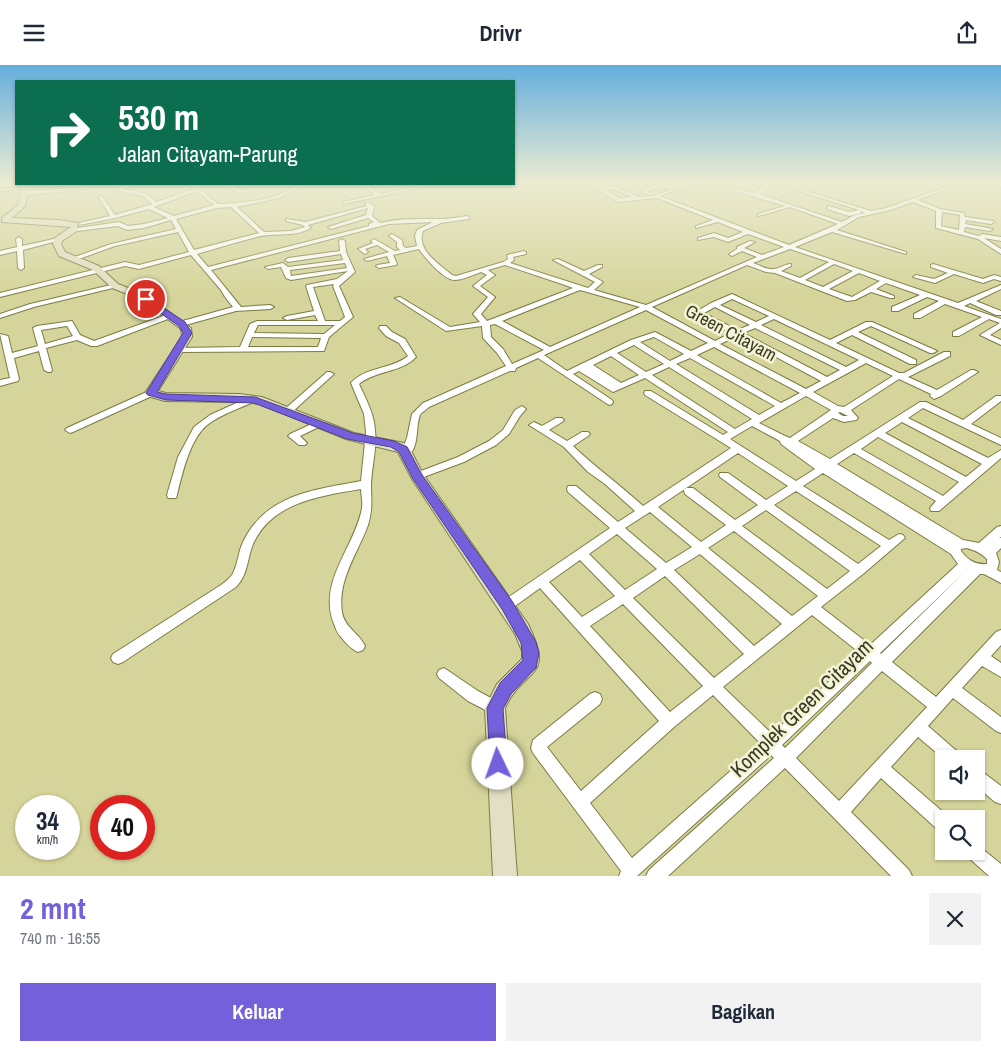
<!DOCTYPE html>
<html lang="id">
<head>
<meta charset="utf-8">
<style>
  body { margin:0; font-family:"Archivo Narrow",sans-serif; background:#f2f2f3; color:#1f2937; height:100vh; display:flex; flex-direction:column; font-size:19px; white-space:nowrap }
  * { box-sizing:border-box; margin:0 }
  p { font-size:16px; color:#747a83 }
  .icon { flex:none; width:28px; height:28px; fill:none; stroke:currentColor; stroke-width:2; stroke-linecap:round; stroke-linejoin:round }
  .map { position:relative; height:811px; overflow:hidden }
  .sheet { display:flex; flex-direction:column; background:#fff; flex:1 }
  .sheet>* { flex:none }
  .top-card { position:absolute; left:15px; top:15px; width:500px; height:105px; border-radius:0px; box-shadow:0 1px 4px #0004; background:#0b6e4f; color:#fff; overflow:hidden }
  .fabs { position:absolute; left:935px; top:685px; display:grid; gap:10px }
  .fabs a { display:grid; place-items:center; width:50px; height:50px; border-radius:0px; background:#fff; box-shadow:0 1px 4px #0004; font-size:25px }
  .speed { position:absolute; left:15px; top:730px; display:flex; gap:10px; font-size:25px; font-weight:700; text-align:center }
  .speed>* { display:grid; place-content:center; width:65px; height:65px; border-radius:50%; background:#fff; box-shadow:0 1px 4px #0004; line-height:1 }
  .speed small { font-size:12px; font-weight:400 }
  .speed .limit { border:8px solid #d22; background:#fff; color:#111 }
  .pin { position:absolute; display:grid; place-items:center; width:42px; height:42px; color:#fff; margin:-21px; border:2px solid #fff; border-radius:50%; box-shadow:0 1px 5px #0007 }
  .me { position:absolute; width:55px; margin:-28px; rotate:357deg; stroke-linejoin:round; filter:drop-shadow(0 0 4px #0008) }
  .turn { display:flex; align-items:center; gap:18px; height:105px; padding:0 20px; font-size:22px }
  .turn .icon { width:65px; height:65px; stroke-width:2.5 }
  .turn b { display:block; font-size:35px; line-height:42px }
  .round { display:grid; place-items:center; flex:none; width:52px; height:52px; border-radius:0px; background:#f2f2f3 }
  .summary { display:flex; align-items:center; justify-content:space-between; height:85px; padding:0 20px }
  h1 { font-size:30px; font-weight:700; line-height:38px; color:#7560db }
  .primary-button { display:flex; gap:10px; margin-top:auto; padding:10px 20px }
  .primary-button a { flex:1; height:58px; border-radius:0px; background:#7560db; color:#fff; font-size:20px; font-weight:700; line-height:58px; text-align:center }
  .primary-button a+a { background:#f2f2f3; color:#1f2937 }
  header { display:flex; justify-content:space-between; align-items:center; height:65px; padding:0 20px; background:#fff; font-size:22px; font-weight:700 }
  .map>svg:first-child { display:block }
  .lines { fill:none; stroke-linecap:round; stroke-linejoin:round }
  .street-casing { stroke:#7d7b44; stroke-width:2 }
  .secondary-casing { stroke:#7d7b44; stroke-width:2 }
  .street { fill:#fff; fill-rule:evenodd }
  .secondary { fill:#e2e0c4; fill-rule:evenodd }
  .route { fill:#7560db; stroke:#4c3e8e }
  .labels { text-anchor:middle; stroke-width:5; stroke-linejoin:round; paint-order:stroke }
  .street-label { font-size:18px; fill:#3b3b23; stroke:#f3f3d6 }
  .near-street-label { font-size:21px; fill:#3b3b23; stroke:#f3f3d6 }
</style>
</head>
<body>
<header><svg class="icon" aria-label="menu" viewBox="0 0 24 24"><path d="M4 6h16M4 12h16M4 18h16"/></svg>Drivr<svg class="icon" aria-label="share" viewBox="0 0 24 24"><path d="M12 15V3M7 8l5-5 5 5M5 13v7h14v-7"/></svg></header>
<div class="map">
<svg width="1001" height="811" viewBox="0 0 1001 811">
  <rect width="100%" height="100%" fill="#d5d49a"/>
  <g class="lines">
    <defs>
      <g id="street">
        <path d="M537,118H575L555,121Z"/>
        <path d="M709,118H715L754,128L764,121L782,118L768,123L759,129L842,157L855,150L865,148L861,146V148L849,151L827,144V142L829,141L849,147L859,145L792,124L796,123L871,146L886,143L957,118H962L918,135L940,144L964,148L965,152L993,156L994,157L991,159L966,155L965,159L993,164L990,166L965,162L964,167L979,171L982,169L1001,172V176L984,173L1001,184V189L978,174L936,163V146L913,137L890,145L859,152L837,165L906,187V189L832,167L795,182L958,238L1001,220V224L976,236L1001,246V250H996L970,238L964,241L1001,254V263L990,270L1001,275V280L980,270L1000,258L989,254L959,271H953V267L982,252L945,239L920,253H914V249L939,236L927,232L898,246H892V242L920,230L886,218L876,224L894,231V233H890L871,227L855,235L847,236L775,208L766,207L747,200L652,242L715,276L731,268L694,248L711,238L732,229L830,275L866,257H872L937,286L933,288H930L871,261L858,267L916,295V299H910L852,270L836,278L899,308H904L944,287H950V291L908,312L937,325L971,305H974L978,307L941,331L934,334L930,331L931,329L899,314L851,345L858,353L856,355L844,357L833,353L798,376L830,394L920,337H926L963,355L996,331H1001V336L971,359L1001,373V380L923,343L908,353L988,393L1001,385V393L939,446H931L930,443L936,436L854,388L837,399L963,475L979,478L997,462L1001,461V472L999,473H1001V483L996,488L999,497L997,505L1001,507V518L984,509H980L892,597L936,632L996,567L1001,565V580L991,591L1001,598V612L982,601L962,623L1001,652V668L996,666L953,633L928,661L960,689L962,694H944L918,672L891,702L950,753L944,754V767L938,765L881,713L851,747L909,805L912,811H891L785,703L668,811H646L649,805L774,693L771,690L637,811H619L621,806L533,688L531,683L533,675L590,629L595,627L600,629L602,634L600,639L547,682L581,726L659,656L540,523L511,544L507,545L503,544L501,540L503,536L610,463L568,427L567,424L568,421H576L618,457L635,446L605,419L588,407L564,382L529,360L534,357L542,361L556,353H562L564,355L562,357L549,365L567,376L582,367H588L590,369L588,371L573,381C595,402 620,420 643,441L731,383L645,330L644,328L645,326H651L723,370L728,367L645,313L613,327L579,306L573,309L612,335L613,337L612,339L609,340L538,293L516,303L515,306H510L429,342C427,344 422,347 420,350C415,362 420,386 406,391L403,390L401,388L407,373L412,349L423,338L506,301L497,288L483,273L482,261L446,266L395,233L400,232L450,262L480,257L473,249L488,232L473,221L487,210L481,207C473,210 463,215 454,215C443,214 425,193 419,184L393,190L397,199L396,200L379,203L376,201L377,200L390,198L387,191L367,196L364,194L389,187L377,180L365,184L368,187L365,189L358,184L373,178L371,176L374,174L395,186L400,185L397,182V177L389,171L392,169L402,175L403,181L406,183L417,181L415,171L417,165L433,157L389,159L211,205L241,242L270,240L274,242L270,244L236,246L182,261H179V257L233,242L225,232L221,225L191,190L139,204L125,201L0,232V228L125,197L139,200L189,187L178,167L115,181L76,195H72V193L111,179L176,164L171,155L144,163L127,165L118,161L69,167V165L71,164L119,157L128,161L144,159L168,153L149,144L115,153L79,160V158L110,151L98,131H102L115,150L152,139L143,131L119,126L114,119H118L121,121L143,119L123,124L147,129L156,137L194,124L190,119L196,120L213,119L199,123L218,139C237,138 259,137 277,130C287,127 296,119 306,119L280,133L237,142L264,167L291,166L305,162L303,160L286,156V154L305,157L367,141L365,139L368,137L374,141L372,151L380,158C400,153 420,154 439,154C449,154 458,152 467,151L469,152V154L441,158L423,166C416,185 439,199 452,210L456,211L503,197L508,194L507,190L524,186L526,187V189L513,192L514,195L510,198L588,223L595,217L553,195L558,194L584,206L598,200H602V202L589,209L603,217L594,225L646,240L757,192L742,186L732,191L729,189L737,184V182L750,176L755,177L744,183L762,190L784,182L748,169L728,177L714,172L698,175V173L714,168L728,173L743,167L718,157L696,163V161L713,155L657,133L618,137L598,125V123L614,121L639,132L653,131L679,122V124L660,131L789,180L838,159L790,142L758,151V149L785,141ZM613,124L632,132L619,133L605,125ZM197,126L214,140L174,151L154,142ZM231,142L259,168L194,185L176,154L217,143ZM368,143L366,150L328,162L331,164L368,153L374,157L369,159V161L208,202L197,189C218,183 239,176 261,171C278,168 296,172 311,163L308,160ZM942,147L960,150L959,165L941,161ZM790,184L829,197L800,213L781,206L791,201V199C785,199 781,203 774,204C767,205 759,200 753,198ZM834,199L853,206L823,222L805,215ZM505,200L565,220L573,223L487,256L481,249L495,232L480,221L495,210L488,205ZM859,208L880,216L852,232L829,224ZM580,225L640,242L550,282L502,256ZM732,234L769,251L756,257L720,240ZM715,242L750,260L737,265L704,248ZM646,245L708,278L691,286L655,267L631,275L567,306L544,290ZM774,254L859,295L846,302L761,260ZM495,259L544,285L512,299L503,284L491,272L490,260ZM755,263L840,305L827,312L743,268ZM737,271L821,316L806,324L720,279ZM654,272L684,289L670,296L640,277ZM634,280L664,299L646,307L617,288ZM714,282L800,328L781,338L697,290ZM611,291L639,310L621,318L593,300ZM690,293L775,341L759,350L676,299ZM866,298L893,311L844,342L838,341L813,327ZM669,302L752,354L735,364L652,310ZM806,331L831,345L790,373L785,371L759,358ZM840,347L848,351H843L838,348ZM902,357L982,399L966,412L885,368ZM752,361L780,376L781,379L815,404L796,416L730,374ZM878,372L959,417L943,431L861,384ZM738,388L788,421L766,435L728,408H720L719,410L720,412L758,440L735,455L693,423H685L684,426L685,429L726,460L701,477L658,442ZM823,408L951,489L958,499L870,580L821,542L863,509L905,473L903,470L899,469L889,475L803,421ZM796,426L881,481L858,499L774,440ZM766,445L850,506L827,524L742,461ZM650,447L692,482L666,498L625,463ZM734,466L818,531L792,551L708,483ZM617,469L657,504L625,525L589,489ZM966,483C975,485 981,488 987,494V499C975,500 968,495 961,486V484ZM700,489L782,559L754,581L674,505ZM580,495L615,531L582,552L549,517ZM967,505L881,589L880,588ZM665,511L744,589L714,613L633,533ZM623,539L703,621L670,647L590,561ZM812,550L860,588L772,669L723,622ZM870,596L872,598L785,683L782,680ZM882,606L927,642L839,736L796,693ZM713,630L761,679L632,793L590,738L674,662Z"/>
        <path d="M98,119H106L78,125L25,130L22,128L25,126L78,123Z"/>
        <path d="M226,119C228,119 247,125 249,127L247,128L234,126Z"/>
        <path d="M369,119H374L370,122L380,129L431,119H439L343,139V137L375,130L365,122Z"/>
        <path d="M661,119L663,121L648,126L646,129L641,128L644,124Z"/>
        <path d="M26,121L28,123L0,126V124Z"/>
        <path d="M19,172L22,174V181L58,173L61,175L23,185L24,203L21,205L18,203L17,186L0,190V186L17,182L16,174Z"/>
        <path d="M342,174L345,176L346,187L355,207L339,221L353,252L329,272L324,286L178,287L174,285L178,283L240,282L250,259L257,256H318L315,250L287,255L283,253L287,251L314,246L306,221L307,220L337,214L348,206L291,215L286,213L281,202L268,204L265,202L283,198L288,202L343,195L341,189L288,197L285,195L288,193L340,186L339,176ZM345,198L347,203L291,211L290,205ZM334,219L333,221L345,252L340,256H325L313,222ZM258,260H335L324,269L254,268ZM252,272L321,273L318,282H248Z"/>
        <path d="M933,199L983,214L994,210L1001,212V216L994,214L983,218L954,209L935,218L913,212L916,210L934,214L948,208L931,202V200Z"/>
        <path d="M115,219L118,221L117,222L34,242L0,253V249L30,239Z"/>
        <path d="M166,250L173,252L97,281H91L77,275L46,283L52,305L51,307H48L44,305L39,286L14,293L19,314L18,316L0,321V315L10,313L0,269L8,271L12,288L38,281L33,263L37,261L72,256L80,270L94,276ZM67,261L73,271L45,279L41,265Z"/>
        <path d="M380,261H386L392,267L405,274L416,292C401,308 376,305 359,319C366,334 374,349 375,365C377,383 372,401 371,419C371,435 373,443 368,460C358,488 337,515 342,547C344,562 359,568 365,581L363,585L358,587C351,584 346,578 341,572C337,568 336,564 334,559C317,517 355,482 362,443C363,436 361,430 361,424C320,431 272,437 253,479C247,494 248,510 236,522L123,597L118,599L113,597L111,593L113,589L221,520C225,517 229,514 232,510C238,500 238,487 243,477C266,429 314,425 361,416L366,367L364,349L351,318C366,301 391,305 408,291L399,278L386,271L379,263Z"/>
        <path d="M327,307H330L334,309L291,348H285L284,346L285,344Z"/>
        <path d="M151,325L155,328L154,330L73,367L70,368L65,365L67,363Z"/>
        <path d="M252,331L256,334L255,336C239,344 221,349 207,360C190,374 182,409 177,430L176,433H168L167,430L178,392L194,362L210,350Z"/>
        <path d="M522,341L526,344L520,351L509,369L496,380L464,397L421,413H413L412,411L413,409L458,392L489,376L503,365L515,345Z"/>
        <path d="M318,356L321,357L323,359L321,361L300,371L307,378L305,380H299L288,371L290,369Z"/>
        <path d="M444,603L478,626L500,638L502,643L500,648L495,650L468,636L439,613L437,609L439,605Z"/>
        <path d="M976,703L981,706L1001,721V739L995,737L976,721Z"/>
        <path d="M976,779L1001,799V811H989L968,792L966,786H976Z"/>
      </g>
      <g id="secondary">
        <path d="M652,118L671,120L701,118C688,126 665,127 652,118Z"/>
        <path d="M980,118L1001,119V123Z"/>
        <path d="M23,119H29L25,141L12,153L59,155L78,158L77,166L62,176L61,179L65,187L99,201L118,219L146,230L191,263L192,272L158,326L166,328L240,329L262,332L354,368L404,378L410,384L423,409L528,559C556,616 524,601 505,643L517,811H493L485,643L497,619L522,594V586L515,569L412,414L398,387L346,374L260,339L240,337L165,336L147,331L145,328L182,272L181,264L140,234L112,223L93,205L59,191L53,179L55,173L71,162L2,157V153L18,140Z"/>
      </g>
    </defs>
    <use href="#street" class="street-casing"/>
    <use href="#secondary" class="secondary-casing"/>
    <use href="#street" class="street"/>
    <use href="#secondary" class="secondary"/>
  </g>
  <linearGradient id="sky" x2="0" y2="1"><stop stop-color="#64aedd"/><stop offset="0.51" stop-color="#ececd2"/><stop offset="1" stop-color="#ececd2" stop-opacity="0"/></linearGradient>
  <rect width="1001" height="231" fill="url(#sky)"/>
  <path class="route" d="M143,233H149L185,257L192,268L157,327L166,329L255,332L353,368L394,376L407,382L422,410L512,536L536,577L539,588L536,603L511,629L503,644L507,699L504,705L498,708L492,705L490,699L487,643L500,618L523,595L521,578L502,544L413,414L399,387L391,382L347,374L254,338L166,335L148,330L146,328L183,268L179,261L143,236Z"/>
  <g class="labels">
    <g class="street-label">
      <text transform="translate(731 268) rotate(28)" y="6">Green Citayam</text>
    </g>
    <g class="near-street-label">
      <text transform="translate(802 643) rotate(-44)" y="7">Komplek Green Citayam</text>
    </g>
  </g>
</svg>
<div class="fabs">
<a><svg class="icon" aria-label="sound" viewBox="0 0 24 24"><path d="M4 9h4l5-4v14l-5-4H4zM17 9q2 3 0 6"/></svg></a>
<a><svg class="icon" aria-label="search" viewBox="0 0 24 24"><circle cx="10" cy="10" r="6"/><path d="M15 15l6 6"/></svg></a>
</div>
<div class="speed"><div>34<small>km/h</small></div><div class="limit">40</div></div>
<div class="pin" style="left:146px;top:234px;background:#d93025"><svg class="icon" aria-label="arrive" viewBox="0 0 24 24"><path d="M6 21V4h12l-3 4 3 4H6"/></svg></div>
<svg class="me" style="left:498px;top:699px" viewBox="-20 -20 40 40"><circle r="19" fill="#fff"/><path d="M0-13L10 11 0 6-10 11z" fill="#7560db"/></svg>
<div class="top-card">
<div class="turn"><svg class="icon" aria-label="right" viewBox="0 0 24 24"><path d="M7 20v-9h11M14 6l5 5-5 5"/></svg><div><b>530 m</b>Jalan Citayam-Parung</div></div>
</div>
</div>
<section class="sheet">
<div class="summary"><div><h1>2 mnt</h1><p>740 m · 16:55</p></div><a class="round"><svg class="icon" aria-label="close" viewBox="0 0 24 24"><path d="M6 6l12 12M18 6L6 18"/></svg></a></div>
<div class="primary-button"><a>Keluar</a><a>Bagikan</a></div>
</section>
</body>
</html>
